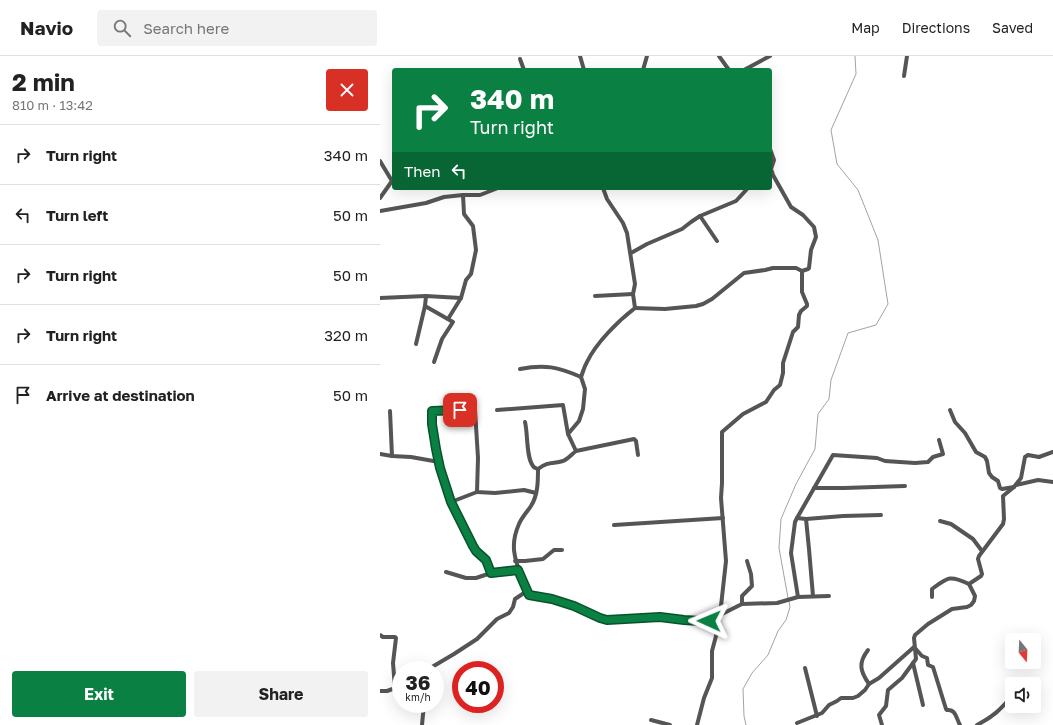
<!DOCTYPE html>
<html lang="en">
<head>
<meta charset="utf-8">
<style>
  body { margin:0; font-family:"Golos Text",sans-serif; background:#f2f2f2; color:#222; height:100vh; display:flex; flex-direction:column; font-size:15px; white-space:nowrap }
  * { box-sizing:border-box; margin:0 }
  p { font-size:13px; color:#767676 }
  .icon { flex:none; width:22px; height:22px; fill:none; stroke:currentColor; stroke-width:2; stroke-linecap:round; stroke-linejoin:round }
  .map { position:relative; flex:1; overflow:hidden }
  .side { display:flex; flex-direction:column; background:#fff; width:380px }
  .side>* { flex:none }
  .guide { position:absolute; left:12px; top:12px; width:380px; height:122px; border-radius:4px; box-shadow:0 4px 16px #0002; background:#0b8043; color:#fff; overflow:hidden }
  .needle { width:26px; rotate:162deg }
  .controls { position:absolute; left:625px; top:577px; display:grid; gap:8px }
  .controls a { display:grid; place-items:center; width:36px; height:36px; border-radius:4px; background:#fff; box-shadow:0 4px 16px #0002; font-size:20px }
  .speed { position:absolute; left:12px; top:605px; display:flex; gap:8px; font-size:20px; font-weight:700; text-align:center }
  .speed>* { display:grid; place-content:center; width:52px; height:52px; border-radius:50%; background:#fff; box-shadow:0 4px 16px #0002; line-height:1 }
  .speed small { font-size:10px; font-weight:400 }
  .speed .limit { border:6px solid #d22; background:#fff; color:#111 }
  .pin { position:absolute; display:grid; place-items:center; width:34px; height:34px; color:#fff; margin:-17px; border-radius:8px; box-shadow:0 2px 6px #0006 }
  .me { position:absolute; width:44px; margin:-22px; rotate:271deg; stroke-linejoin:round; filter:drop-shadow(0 0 3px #0008) }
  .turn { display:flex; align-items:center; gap:14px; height:84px; padding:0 12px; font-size:18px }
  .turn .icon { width:52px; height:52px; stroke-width:2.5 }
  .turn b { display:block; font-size:28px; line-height:34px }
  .then { display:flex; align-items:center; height:38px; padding:0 12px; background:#0003; gap:8px; font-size:15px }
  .round { display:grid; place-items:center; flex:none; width:42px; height:42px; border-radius:4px; background:#f2f2f2 }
  .headline { display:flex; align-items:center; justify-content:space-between; height:68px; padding:0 12px }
  h1 { font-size:24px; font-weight:700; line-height:30px }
  .action { display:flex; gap:8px; margin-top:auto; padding:8px 12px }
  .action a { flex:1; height:46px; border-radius:4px; background:#0b8043; color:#fff; font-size:16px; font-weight:700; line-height:46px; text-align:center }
  .action a+a { background:#f2f2f2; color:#222 }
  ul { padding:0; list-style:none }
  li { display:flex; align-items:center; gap:12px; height:60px; padding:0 12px; border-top:1px solid #e0e0e0 }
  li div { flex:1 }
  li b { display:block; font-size:15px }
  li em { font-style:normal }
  header { display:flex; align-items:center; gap:24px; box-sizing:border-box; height:56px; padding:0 20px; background:#fff; border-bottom:1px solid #e0e0e0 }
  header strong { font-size:19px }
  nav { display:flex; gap:22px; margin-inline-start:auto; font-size:14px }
  .search { width:280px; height:36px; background:#f2f2f2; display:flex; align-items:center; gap:10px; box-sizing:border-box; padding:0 14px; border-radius:4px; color:#767676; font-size:15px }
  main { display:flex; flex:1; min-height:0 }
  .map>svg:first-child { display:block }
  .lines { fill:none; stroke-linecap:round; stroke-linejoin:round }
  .stream { stroke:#a3a3a3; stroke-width:1 }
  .minor { stroke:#555; stroke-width:4 }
  .route-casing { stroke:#07532c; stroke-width:10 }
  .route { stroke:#0b8043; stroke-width:7 }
</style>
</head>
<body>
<header>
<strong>Navio</strong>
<div class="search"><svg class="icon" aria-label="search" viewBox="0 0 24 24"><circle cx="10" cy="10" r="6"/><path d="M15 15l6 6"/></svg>Search here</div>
<nav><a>Map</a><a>Directions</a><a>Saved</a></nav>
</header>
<main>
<section class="side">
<div class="headline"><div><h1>2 min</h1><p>810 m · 13:42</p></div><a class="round" style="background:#d93025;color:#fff"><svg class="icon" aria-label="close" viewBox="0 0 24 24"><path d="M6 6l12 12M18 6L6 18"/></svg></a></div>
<ul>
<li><svg class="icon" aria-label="right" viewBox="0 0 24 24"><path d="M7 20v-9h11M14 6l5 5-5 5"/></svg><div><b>Turn right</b></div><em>340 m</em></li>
<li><svg class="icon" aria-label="left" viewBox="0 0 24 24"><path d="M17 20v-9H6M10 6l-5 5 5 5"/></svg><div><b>Turn left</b></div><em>50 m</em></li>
<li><svg class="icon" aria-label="right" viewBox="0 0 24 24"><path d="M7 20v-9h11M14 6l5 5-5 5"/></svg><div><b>Turn right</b></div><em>50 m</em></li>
<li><svg class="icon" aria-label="right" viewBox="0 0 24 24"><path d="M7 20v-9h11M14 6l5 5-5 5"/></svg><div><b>Turn right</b></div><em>320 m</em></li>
<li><svg class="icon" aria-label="arrive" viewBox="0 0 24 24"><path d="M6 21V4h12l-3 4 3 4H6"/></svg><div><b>Arrive at destination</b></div><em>50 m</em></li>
</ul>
<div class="action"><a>Exit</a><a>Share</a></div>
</section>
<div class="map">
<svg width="673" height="669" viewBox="0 0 673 669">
  <rect width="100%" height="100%" fill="#fff"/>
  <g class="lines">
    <g class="stream">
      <path d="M408,542L399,492L401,463L416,428L435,393L438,358L449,343L451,324L468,277L496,269L508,248L498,184L478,134L457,108L451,74L476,18L475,0"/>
      <path d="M366,669L364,660L363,633L372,617L388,599L398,575L406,564L410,551L409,545"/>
    </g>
    <g class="minor">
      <path d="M200,0L204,14"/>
      <path d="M339,0L349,14"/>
      <path d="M140,3L144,14"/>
      <path d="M263,14L267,0"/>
      <path d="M364,14L390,0"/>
      <path d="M524,20L527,0"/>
      <path d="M0,105L12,125L0,142"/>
      <path d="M223,132L227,143L243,167L247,177L255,228L253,238L255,252C238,265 216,287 207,306C204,311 203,316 201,321L205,333L203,353L199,365L188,378L196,395C192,398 188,403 183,405C173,408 168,405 158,413C158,425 158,439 151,450C147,456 142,461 139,468C130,488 134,502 142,522C144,528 146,534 149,539L172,543L194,550L220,562L227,564L280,561L321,565L337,564L336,580L332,595V622L324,642L317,669"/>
      <path d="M0,155L46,147L64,141L83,139H100L118,132"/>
      <path d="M320,160L337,185"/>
      <path d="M251,197L267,188L302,173L311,166L320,160L356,145L368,132"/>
      <path d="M215,240L253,238"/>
      <path d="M0,242L46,240"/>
      <path d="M255,252L285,253L316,250L323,248L332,243L364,217L385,214L393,212H416L422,215"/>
      <path d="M68,263L81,242L86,224L91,218L96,194L93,170L84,158L83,139"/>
      <path d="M36,288L45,250"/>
      <path d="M54,306L62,283L73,266L45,250L46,240L81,242"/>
      <path d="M140,313C165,308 178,311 201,321"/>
      <path d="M117,354L183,349L188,378"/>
      <path d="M570,354L575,366L585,377L596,396L605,401L607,405L609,417L612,421L618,425L620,432L622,433L634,431"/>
      <path d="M10,355L12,400"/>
      <path d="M145,366C148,378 146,401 153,410C154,412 156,412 158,413"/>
      <path d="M196,395L254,383L256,385L258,399"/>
      <path d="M0,398L12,400L31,401L59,406"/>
      <path d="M636,429L658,424L673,426"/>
      <path d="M434,432H464L525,430"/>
      <path d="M71,446L97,436"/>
      <path d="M417,462L426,463L463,460L501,459"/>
      <path d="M426,463L429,493L433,540"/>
      <path d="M560,465L571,468L593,483L602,495"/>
      <path d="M234,469L343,462"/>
      <path d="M135,505H145L163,503L174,494H182"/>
      <path d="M66,516L86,522H96L111,517L138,514"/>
      <path d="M111,517L106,504L96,495L93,490L80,463L71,446L60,412L56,393L52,368V355L95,354L98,402L97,436L115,437L144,434L156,437"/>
      <path d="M418,541L411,497L415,466L417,462L453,399L497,402L505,405L535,407L548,406L553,401L563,398L559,384"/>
      <path d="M552,541V533C568,521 570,519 589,528"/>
      <path d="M362,548V540L372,530L371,518L367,505"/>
      <path d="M340,559L362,548L397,547L418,541L449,540"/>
      <path d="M337,564L340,559L346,505L341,442L342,427V376L363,358L386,346L394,334L400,329L403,317V307L413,276L418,271L419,259L421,255L427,250V248L422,236V215L428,213L429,212L431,194L436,181L434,171L423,159L411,151L393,119L391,113L394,104L390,93"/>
      <path d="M0,579L3,581H15L16,582L13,607L15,632"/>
      <path d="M488,594C478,607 480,615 489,628"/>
      <path d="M533,607L543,649"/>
      <path d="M425,612L437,660"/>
      <path d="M49,614L52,611L74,598L97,583L117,563L129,557L133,551L135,543L147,535"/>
      <path d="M0,635H7L21,630"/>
      <path d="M271,664L290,669"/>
      <path d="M417,667L442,657L449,649L457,645L461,642H473L478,640L485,634L489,628L499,622L534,591L542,600L547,602L548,609L553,611L566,653L567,654C576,653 576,662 580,669"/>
      <path d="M42,669L44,648"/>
      <path d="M502,669L499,659L506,650L508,634L522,622L536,603L534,582L535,579L548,568L572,553L587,551L591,549L594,545L595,540L589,528L601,520L602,518L598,503L599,500L623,468L624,463L623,440L634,431L641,422L645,401L648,399L659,401L673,396"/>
      <path d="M597,669C614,660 620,654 632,640"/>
    </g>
  </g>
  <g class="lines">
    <defs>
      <path id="route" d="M80,354L52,355V368L56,393L60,412L71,446L93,490L96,495L106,504L111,517L138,514L149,539L172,543L194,550L220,562L227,564L280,561L304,564L321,565H329"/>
    </defs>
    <use href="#route" class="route-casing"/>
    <use href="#route" class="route"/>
  </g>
</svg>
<div class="controls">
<a><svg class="needle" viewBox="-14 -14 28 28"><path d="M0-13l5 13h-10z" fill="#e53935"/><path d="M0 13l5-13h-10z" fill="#767676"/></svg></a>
<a><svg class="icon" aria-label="sound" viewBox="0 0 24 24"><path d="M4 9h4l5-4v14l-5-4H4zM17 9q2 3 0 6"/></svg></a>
</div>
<div class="speed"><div>36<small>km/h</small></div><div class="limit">40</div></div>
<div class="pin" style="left:80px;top:354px;background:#d93025"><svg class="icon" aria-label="arrive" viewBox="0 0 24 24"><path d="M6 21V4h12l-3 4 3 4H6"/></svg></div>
<svg class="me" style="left:329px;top:565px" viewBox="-20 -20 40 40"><path d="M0-17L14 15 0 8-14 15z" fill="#0b8043" stroke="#fff" stroke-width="4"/></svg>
<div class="guide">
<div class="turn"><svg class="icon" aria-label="right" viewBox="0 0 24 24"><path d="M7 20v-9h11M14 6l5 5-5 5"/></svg><div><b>340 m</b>Turn right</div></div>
<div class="then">Then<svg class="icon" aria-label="left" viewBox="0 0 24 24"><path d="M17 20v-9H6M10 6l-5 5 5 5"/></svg></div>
</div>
</div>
</main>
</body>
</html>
